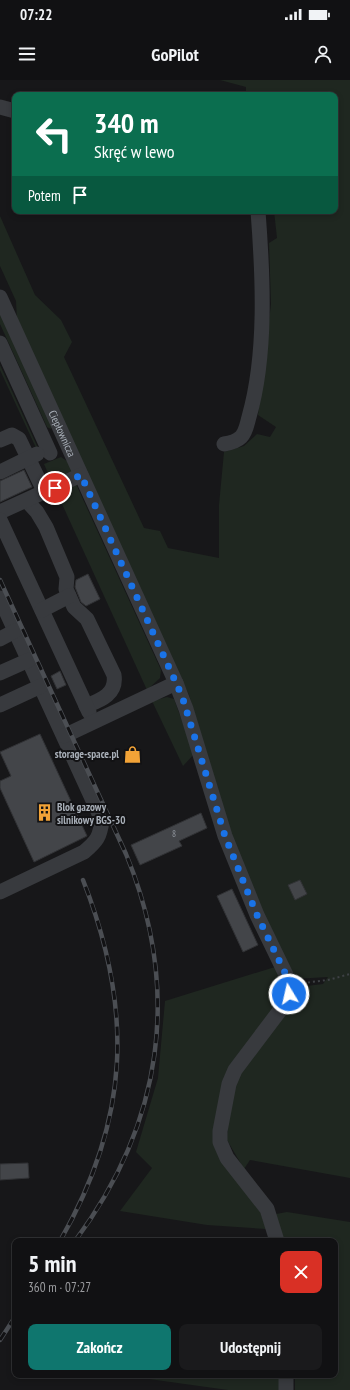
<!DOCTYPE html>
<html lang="pl">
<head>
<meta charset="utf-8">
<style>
  body { margin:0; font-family:"PT Sans Narrow",sans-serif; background:#1a1a1c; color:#f1f3f6; height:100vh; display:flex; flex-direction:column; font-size:15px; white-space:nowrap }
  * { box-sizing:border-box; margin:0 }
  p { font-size:13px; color:#9c9da0 }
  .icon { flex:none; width:22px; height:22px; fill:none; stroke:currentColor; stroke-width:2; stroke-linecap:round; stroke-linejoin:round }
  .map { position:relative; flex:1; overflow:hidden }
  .drawer { position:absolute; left:12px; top:1158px; width:326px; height:140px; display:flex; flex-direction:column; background:#111113; border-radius:8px; box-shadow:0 2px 6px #0003,0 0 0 1px #303133 }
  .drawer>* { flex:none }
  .hud { position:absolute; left:12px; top:12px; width:326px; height:122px; border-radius:8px; box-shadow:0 2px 6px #0003,0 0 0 1px #303133; background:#0b6e4f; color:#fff; overflow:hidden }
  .pin { position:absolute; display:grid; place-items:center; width:34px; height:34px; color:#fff; margin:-17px; border:2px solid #fff; border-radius:50%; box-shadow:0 1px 4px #0007 }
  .me { position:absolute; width:44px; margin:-22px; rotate:351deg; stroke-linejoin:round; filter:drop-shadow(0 0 3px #0008) }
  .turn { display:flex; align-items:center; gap:14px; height:84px; padding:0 16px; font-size:18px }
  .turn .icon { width:52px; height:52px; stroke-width:2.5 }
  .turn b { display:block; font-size:28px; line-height:34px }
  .then { display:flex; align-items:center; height:38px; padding:0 16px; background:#0003; gap:8px; font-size:15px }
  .round { display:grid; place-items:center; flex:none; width:42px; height:42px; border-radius:8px; background:#1a1a1c }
  .summary { display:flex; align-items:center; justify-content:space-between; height:68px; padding:0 16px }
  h1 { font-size:24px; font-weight:800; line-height:30px }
  .button { display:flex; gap:8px; margin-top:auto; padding:8px 16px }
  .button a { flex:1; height:46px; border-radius:8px; background:#0f766e; color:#fff; font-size:16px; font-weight:800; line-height:46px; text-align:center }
  .button a+a { background:#1a1a1c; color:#f1f3f6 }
  .status { display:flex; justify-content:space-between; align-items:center; height:28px; padding:0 20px; background:#111113; direction:ltr }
  .status svg { height:11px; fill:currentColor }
  header { display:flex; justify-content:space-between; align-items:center; height:52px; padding:0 16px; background:#111113; font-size:18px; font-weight:800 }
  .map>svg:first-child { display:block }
  .green { fill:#1f2720 }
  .building { fill:#434549; stroke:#313235 }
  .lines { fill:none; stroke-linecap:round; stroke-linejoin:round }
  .path { stroke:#3e4145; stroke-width:2; stroke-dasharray:2 3; stroke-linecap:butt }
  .minor { stroke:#383a3e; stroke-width:15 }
  .rail-casing { stroke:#4b4e53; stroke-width:4.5 }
  .rail { stroke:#121214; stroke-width:3; stroke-dasharray:9; stroke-linecap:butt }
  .route { stroke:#1a73e8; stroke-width:7; stroke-dasharray:0 12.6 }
  .labels { text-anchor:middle; stroke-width:4; stroke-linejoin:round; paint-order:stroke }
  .number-label { font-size:9px; fill:#90959d }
  .street-label { font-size:11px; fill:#a9b0b9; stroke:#121214 }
  .poi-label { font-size:11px; font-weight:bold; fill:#a9b0b9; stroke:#121214; text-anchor:end }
</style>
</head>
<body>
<div class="status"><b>07:22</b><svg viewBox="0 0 49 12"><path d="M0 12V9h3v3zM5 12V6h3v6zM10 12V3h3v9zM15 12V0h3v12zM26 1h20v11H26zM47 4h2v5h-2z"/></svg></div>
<header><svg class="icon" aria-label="menu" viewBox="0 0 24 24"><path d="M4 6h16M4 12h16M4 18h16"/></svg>GoPilot<svg class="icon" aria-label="person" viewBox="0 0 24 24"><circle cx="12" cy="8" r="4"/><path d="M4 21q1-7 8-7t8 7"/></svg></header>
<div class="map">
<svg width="350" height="1310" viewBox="0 0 350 1310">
  <rect width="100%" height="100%" fill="#171719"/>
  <g class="green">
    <path d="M220,0H350V1098L250,1080L244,1089L227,1060L228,1037L234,1001L298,907L323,904L328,897L294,899L240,782L189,615L17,241L16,221L0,186V136L35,215L61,240L72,262L64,277L144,448L160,451L168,468L219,478V425L224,372L244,366L257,354L270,357L276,347L258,335L271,224L269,163L277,158L274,131H335V15H246V7Z"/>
    <path d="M0,232L52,346L51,349L47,347L0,244Z"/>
    <path d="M0,285L38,368L37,370L0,290Z"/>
    <path d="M61,377L67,381L73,393L51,400L44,384Z"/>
    <path d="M76,404L161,590L160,598L147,610L57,413Z"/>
    <path d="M167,617L174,619L194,674L183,686L152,621Z"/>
    <path d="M275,887L286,911L214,1047L259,1128L266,1149L207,1145L120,1131L152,1088L136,1072L158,998L165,921Z"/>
    <path d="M287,1132L350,1142V1310H295V1295H335V1161H283L276,1134Z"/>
    <path d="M120,1295H257L280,1298V1310H228Z"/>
  </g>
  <g class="building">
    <path d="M24,390L32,407L0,422V401Z"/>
    <path d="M88,494L100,519L86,526L81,522L75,507L76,500Z"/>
    <path d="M60,591L66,605L57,609L51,596Z"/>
    <path d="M40,654L87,756L34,782L0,708V701L11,696L0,672Z"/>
    <path d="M201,733L207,748L179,761L182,766L140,785L131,765Z"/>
    <path d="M300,800L307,814L295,820L288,805Z"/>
    <path d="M232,809L258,865L243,872L217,816Z"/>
    <path d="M28,1083L29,1098L0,1100V1084Z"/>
  </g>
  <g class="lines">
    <path class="path" d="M303,903L328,900L350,894"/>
    <g class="minor">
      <path d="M0,27L15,31"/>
      <path id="s1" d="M0,217L176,603L186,629L225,756L257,835L289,901L290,908L287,921L235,990L229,1004L220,1051V1062L227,1078L267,1129L277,1161"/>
      <path d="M0,263L50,373"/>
      <path d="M0,360L12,355L19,359L45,413"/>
      <path d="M224,364C230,363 237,361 241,357C246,352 247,344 249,337C267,274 263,196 258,131"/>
      <path d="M0,392L37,374"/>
      <path d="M27,421L37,432L46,447L67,497L66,509L74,527L87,539L114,595C117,614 101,620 86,626"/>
      <path d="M0,432L81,395"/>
      <path d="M0,440L89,632"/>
      <path d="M0,518L102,740C100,757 97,761 84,772L0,812"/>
      <path d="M42,530L69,516"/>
      <path d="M0,559L15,551"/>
      <path d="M0,593L29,580"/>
      <path d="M0,625L41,606"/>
      <path d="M64,656L176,603"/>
      <path d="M286,1295V1310"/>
    </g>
    <defs>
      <g id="rail">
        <path d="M0,500L126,774C182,910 163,1043 75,1161"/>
        <path d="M60,1161C130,1039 134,930 83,800"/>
        <path d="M0,1260L15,1237"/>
      </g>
    </defs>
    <use href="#rail" class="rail-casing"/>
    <use href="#rail" class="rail"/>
  </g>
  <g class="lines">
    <path class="route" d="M55,408L81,395L182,616L225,756L257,835L289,901V914"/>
  </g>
  <defs>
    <symbol id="shop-bare" viewBox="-9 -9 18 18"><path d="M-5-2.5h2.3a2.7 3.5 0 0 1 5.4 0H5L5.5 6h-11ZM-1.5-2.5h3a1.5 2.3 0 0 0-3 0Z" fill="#f2a337" stroke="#121214" stroke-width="2.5" paint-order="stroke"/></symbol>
    <symbol id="building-bare" viewBox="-9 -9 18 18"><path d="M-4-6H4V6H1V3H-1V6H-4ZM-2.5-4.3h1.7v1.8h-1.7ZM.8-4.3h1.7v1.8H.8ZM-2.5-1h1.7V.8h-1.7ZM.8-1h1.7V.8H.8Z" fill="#f2a337" stroke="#121214" stroke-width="2.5" paint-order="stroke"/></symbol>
  </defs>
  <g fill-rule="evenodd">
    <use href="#shop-bare" x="120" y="662" width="25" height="25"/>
    <use href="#building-bare" x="32" y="720" width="25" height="25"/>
  </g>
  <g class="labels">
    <g class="number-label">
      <text x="174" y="757">8</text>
    </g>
    <g class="street-label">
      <text dy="4" stroke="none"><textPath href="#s1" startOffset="150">Ciepłownicza</textPath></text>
    </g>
    <g class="poi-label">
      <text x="119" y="678">storage-space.pl</text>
      <text x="57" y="731" text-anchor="start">Blok gazowy<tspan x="57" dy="13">silnikowy BGS-30</tspan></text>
    </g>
  </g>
</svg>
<div class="pin" style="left:55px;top:408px;background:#d93025"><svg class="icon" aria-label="arrive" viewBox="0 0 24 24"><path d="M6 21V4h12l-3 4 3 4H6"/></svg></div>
<svg class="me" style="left:289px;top:914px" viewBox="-20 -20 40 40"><circle r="17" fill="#1a73e8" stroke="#fff" stroke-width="3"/><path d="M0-11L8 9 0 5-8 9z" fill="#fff"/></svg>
<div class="hud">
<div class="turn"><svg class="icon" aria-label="left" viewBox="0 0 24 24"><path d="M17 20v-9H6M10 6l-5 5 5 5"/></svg><div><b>340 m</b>Skręć w lewo</div></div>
<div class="then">Potem<svg class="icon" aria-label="arrive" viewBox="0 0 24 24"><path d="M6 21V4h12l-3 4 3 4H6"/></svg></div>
</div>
<section class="drawer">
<div class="summary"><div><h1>5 min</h1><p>360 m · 07:27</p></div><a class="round" style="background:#d93025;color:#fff"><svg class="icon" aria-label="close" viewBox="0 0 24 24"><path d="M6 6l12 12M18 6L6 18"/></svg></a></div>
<div class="button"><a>Zakończ</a><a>Udostępnij</a></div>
</section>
</div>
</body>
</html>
